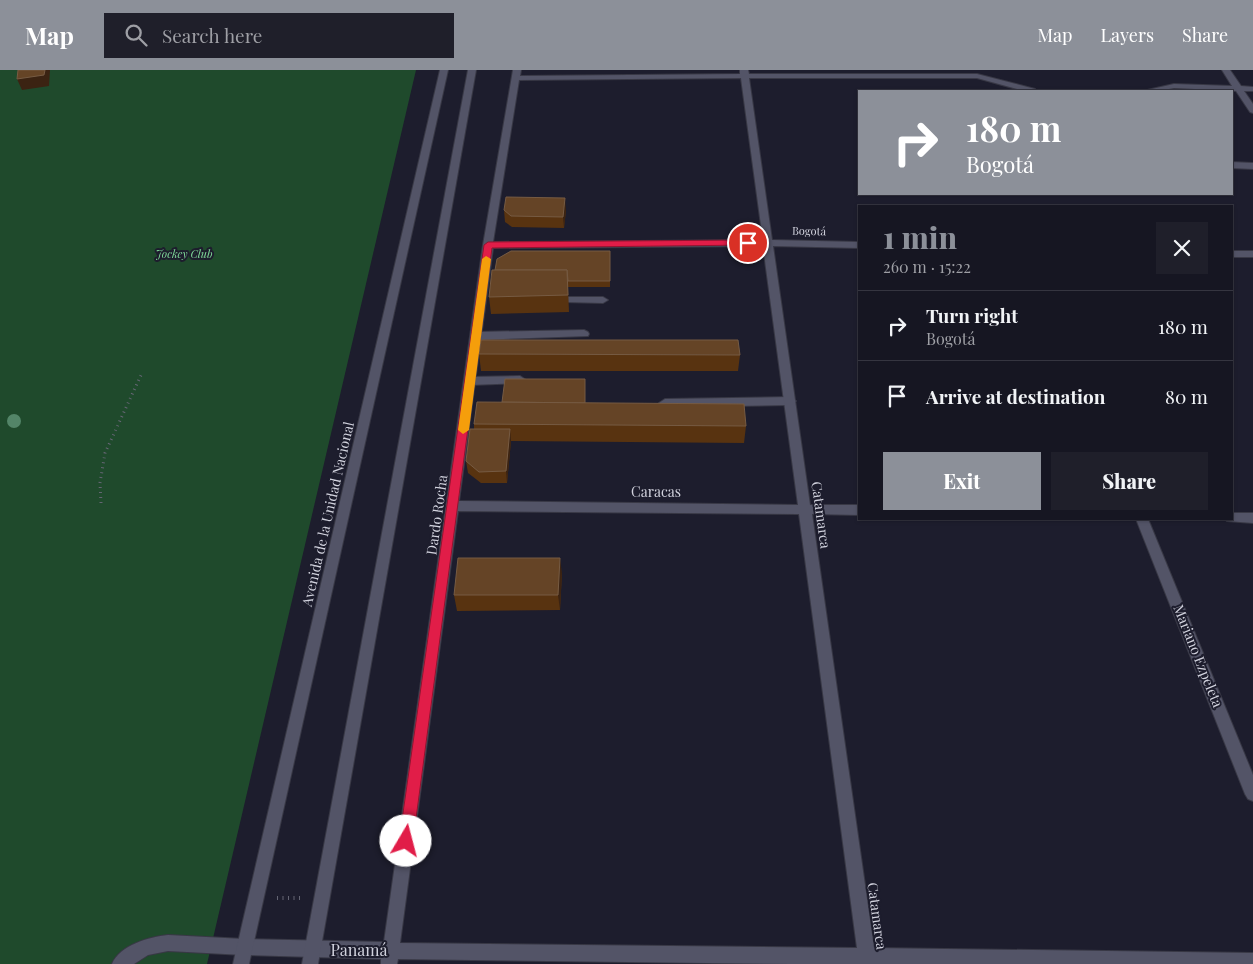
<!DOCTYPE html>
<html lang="en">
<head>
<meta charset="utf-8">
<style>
  body { margin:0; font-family:"Playfair Display",serif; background:#1f1f2a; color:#f1f3f6; height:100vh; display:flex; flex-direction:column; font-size:19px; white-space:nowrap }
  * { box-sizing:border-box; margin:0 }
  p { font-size:16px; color:#9e9fa5 }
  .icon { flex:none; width:28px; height:28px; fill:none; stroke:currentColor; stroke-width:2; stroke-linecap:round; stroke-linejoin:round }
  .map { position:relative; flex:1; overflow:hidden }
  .sheet { position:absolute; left:858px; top:135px; width:375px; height:315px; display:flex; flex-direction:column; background:#161622; border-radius:0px; box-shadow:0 1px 4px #0004,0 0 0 1px #353540 }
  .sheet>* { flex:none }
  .top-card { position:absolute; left:858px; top:20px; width:375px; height:105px; border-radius:0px; box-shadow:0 1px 4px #0004,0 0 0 1px #353540; background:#8c9099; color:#fff; overflow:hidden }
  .pin { position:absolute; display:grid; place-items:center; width:42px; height:42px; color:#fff; margin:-21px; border:2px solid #fff; border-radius:50%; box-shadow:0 1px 5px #0007 }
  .me { position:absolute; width:55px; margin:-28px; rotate:8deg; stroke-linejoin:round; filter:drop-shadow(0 0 4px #0008) }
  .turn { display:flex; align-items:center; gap:18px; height:105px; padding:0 25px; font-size:22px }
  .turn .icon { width:65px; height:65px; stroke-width:2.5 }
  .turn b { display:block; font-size:35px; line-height:42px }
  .round { display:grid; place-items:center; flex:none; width:52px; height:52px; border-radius:0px; background:#1f1f2a }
  .headline { display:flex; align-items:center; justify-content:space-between; height:85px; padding:0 25px }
  h1 { font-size:30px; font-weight:800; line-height:38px; color:#8c9099 }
  .action { display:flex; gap:10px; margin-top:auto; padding:10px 25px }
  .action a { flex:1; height:58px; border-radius:0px; background:#8c9099; color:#fff; font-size:20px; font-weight:800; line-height:58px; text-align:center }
  .action a+a { background:#1f1f2a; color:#f1f3f6 }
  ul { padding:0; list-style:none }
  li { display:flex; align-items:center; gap:15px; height:70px; padding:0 25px; border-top:1px solid #353540 }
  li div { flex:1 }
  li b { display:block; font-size:19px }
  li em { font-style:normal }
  header { display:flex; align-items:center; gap:30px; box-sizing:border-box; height:70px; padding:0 25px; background:#8c9099; color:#fff }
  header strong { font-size:24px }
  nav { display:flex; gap:28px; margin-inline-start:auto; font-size:18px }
  .search { width:350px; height:45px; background:#1f1f2a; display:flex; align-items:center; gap:12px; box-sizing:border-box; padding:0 18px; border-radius:0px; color:#9e9fa5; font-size:19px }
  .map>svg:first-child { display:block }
  .green { fill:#1f4a2c }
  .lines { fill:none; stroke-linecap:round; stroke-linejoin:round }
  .lane-casing { stroke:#383845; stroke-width:2 }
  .street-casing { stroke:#383845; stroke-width:2 }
  .secondary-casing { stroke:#383845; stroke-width:2 }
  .path-far1 { stroke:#646573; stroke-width:3; stroke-dasharray:1 4; stroke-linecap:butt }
  .path { stroke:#646573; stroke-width:4; stroke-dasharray:1 4.5; stroke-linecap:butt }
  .lane { fill:#535467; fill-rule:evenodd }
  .street { fill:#535467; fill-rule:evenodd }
  .secondary { fill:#535467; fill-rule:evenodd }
  .tree { fill:#538568 }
  .wall { fill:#583310 }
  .shaded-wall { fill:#3b2312 }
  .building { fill:#654426; stroke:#765b43 }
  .route { fill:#e11d48; stroke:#92132f }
  .slow { fill:#f59e0b }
  .labels { text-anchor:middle; stroke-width:4; stroke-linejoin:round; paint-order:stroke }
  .far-street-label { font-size:11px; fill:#d2d3de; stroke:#1d1d2d }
  .far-park-label { font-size:11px; font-style:italic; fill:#7fda98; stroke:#1d1d2d }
  .street-label { font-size:14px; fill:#d2d3de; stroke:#1d1d2d }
  .near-street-label { font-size:16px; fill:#d2d3de; stroke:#1d1d2d }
</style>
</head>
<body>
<header>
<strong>Map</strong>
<div class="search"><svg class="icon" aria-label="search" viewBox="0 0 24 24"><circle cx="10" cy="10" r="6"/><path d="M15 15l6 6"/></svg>Search here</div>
<nav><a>Map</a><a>Layers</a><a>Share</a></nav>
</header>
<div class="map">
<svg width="1253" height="894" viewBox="0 0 1253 894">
  <rect width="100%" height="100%" fill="#1d1d2d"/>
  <path class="green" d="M0,0H416L207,894H0Z"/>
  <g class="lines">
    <defs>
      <g id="lane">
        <path d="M568,227H603L608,230L603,233L564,232L563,230L564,228Z"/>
        <path d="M584,260L588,262L589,264L588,266L476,270L471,266L476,262Z"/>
        <path d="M520,306L526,310L524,313L470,315L464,311L470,307Z"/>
        <path d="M790,327L796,331L790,335L665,337L659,333L665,329Z"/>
        <path d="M168,865L244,869L250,871L252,877L250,883L244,885L168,881L148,885L134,894H112C120,875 149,867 168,865Z"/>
      </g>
      <g id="street">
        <path d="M513,0H521L520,6L740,4V0H748L749,4H977L1035,19L1036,21H1024L977,8H749L772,170L859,172V178L773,176L810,435H859V445L812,444L874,878L1253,883V894H791L398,889L397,894H381V889L244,885L238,883L236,877L238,871L244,869L384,872L483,175ZM741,8L763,170L493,172L519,10ZM763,176L798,435L459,431L493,178ZM458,441L799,444L857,878L400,873Z"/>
        <path d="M1222,0H1230L1241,16L1253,17V21H1244L1253,34V43L1250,42L1236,21L1174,18L1159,21H1143L1174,14L1232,16Z"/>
        <path d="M1231,92L1253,93V99L1231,98Z"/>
        <rect x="1231" y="181" width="22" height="6"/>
        <path d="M1231,443H1253V453L1227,451L1225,449H1231Z"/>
        <path d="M1136,449H1148L1253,705V731L1248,729L1245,724Z"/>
      </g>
      <g id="secondary">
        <path d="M440,0H448L249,894H233Z"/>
        <path d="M468,0H476L318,894H302Z"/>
      </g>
    </defs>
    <use href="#lane" class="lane-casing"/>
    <use href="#street" class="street-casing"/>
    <use href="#secondary" class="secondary-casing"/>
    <path class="path-far1" d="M101,433L100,413L105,383L142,303"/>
    <path class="path" d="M277,828H301"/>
    <use href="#lane" class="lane"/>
    <use href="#street" class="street"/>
    <use href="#secondary" class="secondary"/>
  </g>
  <circle class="tree" cx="14" cy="351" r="7"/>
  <g class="wall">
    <path d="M504,140H566L564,158L512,157L505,152Z"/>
    <path d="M610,181V217H568L569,242L491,244L489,227L495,200Z"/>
    <path d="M479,284L740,285L738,301H481Z"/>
    <path d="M585,315V333L746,356L744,373L511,371L507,413H481L468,403L466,391L474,359V354L502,332Z"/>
    <path d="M562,503L560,540L457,541L454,525Z"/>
  </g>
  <g class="shaded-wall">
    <path d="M45,0H50L49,16L22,20L17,9Z"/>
    <path d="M565,128L566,140L564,158L563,147Z"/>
    <path d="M510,359L511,371L507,413L506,401Z"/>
    <path d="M560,488L562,503L560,540L558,525Z"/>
  </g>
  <g class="building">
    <path d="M18,0H45L44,5L17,9Z"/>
    <path d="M506,127L565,128L563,147L511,146L504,140Z"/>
    <path d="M511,181H610V211H568L567,200H495L497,189Z"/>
    <path d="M492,200H567L568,225L489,227Z"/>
    <path d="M481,270H738L740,285L479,284Z"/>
    <path d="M505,309H585V333L502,332Z"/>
    <path d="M477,332L744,334L746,356L474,354Z"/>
    <path d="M470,359H510L506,401L479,402L466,391Z"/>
    <path d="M458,488H560L558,525H454Z"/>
  </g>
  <path class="route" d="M748,170L752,173L751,175L492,178L413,771L411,775L406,777L401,775L399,771L484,175L488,172Z"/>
  <path class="slow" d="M486,186L491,189L469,360L463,364L458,360L482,189Z"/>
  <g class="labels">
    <g class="far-street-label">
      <text transform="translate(809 161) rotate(1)" y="4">Bogotá</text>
    </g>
    <g class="far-park-label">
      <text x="184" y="188">Jockey Club</text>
    </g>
    <g class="street-label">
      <text x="656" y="427">Caracas</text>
      <text transform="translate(328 444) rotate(-77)" y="5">Avenida de la Unidad Nacional</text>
      <text transform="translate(437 445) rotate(-82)" y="5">Dardo Rocha</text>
      <text transform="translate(821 445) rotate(82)" y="5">Catamarca</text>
      <text transform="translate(1198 586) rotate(68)" y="5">Mariano Ezpeleta</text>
      <text transform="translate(877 846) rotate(82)" y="5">Catamarca</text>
    </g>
    <g class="near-street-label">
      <text x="359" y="886">Panamá</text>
    </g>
  </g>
</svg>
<div class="pin" style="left:748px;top:173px;background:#d93025"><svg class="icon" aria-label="arrive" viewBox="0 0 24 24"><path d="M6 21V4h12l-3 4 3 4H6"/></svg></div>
<svg class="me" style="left:406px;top:771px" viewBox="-20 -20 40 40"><circle r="19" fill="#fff"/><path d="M0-13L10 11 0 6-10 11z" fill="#e11d48"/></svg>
<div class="top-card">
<div class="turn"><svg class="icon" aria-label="right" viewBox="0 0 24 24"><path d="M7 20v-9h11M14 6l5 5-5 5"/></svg><div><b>180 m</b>Bogotá</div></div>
</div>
<section class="sheet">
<div class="headline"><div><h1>1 min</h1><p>260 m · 15:22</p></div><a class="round"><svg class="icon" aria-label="close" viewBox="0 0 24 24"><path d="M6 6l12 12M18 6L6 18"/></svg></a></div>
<ul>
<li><svg class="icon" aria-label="right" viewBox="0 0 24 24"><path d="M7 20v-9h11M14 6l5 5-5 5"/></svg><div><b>Turn right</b><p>Bogotá</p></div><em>180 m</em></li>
<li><svg class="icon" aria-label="arrive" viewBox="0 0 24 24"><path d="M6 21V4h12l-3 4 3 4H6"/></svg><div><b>Arrive at destination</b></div><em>80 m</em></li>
</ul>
<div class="action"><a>Exit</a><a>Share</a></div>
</section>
</div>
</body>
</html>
